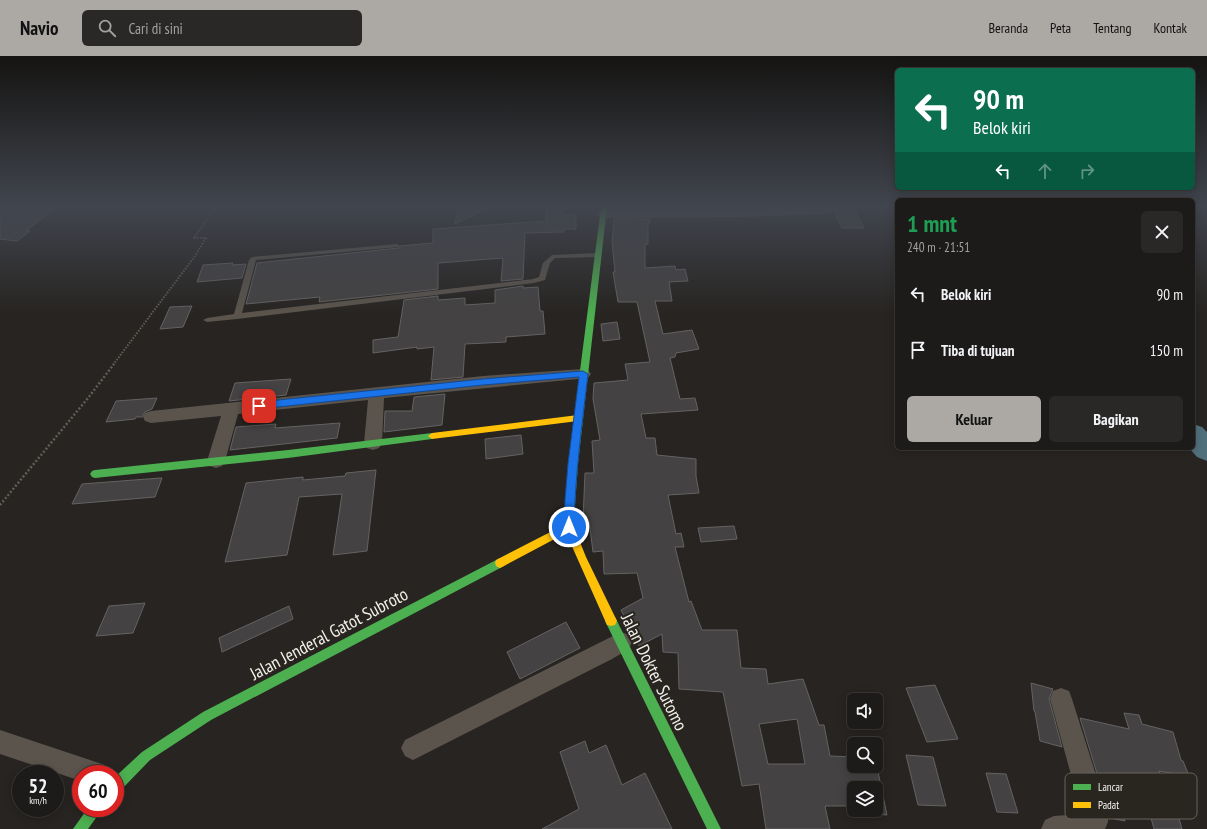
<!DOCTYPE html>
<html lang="id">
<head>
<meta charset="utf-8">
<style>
  body { margin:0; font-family:"PT Sans Narrow",sans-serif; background:#2a2826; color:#f1f3f6; height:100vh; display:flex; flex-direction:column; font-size:15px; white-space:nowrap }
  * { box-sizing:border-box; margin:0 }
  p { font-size:13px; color:#a0a1a2 }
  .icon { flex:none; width:22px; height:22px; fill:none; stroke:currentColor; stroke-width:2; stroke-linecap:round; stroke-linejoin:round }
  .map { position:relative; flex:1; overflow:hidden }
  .sheet { position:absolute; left:895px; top:142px; width:300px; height:252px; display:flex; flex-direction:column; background:#1d1b19; border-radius:6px; box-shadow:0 2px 10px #0003,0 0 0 1px #3b3938 }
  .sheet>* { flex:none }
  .top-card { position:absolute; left:895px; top:12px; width:300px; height:122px; border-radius:6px; box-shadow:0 2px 10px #0003,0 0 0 1px #3b3938; background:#0b6e4f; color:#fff; overflow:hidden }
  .fabs { position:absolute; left:847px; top:637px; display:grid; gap:8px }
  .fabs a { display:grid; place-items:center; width:36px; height:36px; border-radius:6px; background:#1d1b19; box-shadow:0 2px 10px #0003,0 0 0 1px #3b3938; font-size:20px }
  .speed { position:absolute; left:12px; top:709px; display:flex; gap:8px; font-size:20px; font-weight:700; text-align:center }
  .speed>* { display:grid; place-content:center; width:52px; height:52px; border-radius:50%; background:#1d1b19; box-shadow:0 2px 10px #0003,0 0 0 1px #3b3938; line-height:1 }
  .speed small { font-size:10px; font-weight:400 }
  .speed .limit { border:6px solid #d22; background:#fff; color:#111 }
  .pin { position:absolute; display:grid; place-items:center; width:34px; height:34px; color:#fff; margin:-17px; border-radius:8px; box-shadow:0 2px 6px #0006 }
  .me { position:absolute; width:44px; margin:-22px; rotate:0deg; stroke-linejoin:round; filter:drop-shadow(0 0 3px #0008) }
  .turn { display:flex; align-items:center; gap:14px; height:84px; padding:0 12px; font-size:18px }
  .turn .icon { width:52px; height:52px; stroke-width:2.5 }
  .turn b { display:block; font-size:28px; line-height:34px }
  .lanes { display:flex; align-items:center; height:38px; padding:0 12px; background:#0003; justify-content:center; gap:20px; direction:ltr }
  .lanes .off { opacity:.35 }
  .round { display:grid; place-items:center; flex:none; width:42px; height:42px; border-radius:6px; background:#2a2826 }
  .head { display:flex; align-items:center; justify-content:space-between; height:68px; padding:0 12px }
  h1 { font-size:24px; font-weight:700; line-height:30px; color:#1e9e55 }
  .primary-button { display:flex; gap:8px; margin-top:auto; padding:8px 12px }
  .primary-button a { flex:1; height:46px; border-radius:6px; background:#aca9a5; color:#111; font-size:16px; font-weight:700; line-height:46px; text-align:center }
  .primary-button a+a { background:#2a2826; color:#f1f3f6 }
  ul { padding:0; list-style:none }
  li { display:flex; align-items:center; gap:12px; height:56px; padding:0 12px }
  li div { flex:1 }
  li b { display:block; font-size:15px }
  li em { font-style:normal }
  header { display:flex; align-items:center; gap:24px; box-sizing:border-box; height:56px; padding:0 20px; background:#aca9a5; color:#111 }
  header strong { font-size:19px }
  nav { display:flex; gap:22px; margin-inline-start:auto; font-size:14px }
  .search { width:280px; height:36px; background:#2a2826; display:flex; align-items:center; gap:10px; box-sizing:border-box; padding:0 14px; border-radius:6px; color:#a0a1a2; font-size:15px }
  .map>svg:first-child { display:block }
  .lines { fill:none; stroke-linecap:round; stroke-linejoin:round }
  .river { fill:#50707c; fill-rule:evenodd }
  .building { fill:#444242; stroke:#646363; fill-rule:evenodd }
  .path-far1 { stroke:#625d57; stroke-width:2; stroke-dasharray:1.5 1.5; stroke-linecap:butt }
  .path { stroke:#625d57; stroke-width:2.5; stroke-dasharray:2 2; stroke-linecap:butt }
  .lane { fill:#5b544c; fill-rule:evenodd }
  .street { fill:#5b544c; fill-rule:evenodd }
  .fast { fill:#4caf50; fill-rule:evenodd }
  .slow { fill:#ffc107; fill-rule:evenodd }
  .route { fill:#1a73e8; stroke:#114b97 }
  .labels { text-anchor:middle; stroke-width:4; stroke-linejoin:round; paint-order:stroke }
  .near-street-label { font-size:18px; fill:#f3f1ec; stroke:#29251f }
  .key { fill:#29251f; stroke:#66625c; stroke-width:1 }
  .key-label { font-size:11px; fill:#f3f1ec }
</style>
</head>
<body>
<header>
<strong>Navio</strong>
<div class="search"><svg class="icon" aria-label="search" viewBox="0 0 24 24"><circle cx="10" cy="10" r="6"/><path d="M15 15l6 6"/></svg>Cari di sini</div>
<nav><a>Beranda</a><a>Peta</a><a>Tentang</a><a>Kontak</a></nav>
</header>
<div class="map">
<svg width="1207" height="773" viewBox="0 0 1207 773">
  <rect width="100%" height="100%" fill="#272421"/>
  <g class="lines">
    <path class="river" d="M1193,368L1202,371L1207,376V405L1197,401L1189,392H1193Z"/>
  </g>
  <g class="building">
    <path d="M0,151H31L54,153L26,175H30L17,185L0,183Z"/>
    <path d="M464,151H490L455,168L458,153Z"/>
    <path d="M546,151H563V159H576V173H564V176L525,177L523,223L501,225L503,202L438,207V233L319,246L320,241L246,248L257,207L399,192L400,190L433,187V173L546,165Z"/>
    <path d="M835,153H854L864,172H842L834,155Z"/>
    <path d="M614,163H650V166H648V188H645V212L675,210L676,214L685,213L688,225L669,226L672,245H655L663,278L692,274L699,293L676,297L675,301L670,302L680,343L695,342L698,354L641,358L646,382H655L657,399L696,403V420L699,437L668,439L676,478L681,477L684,491H675L689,546L691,545L702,574H737L741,612L766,613L768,628L803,623L819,669H824L830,700L854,701V710H876V706L887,759L861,757L860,754H876V732H854V750H825L830,773H766L759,728L742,730L723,636L679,633L678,597L663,596L662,578L639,590L621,554L643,542L637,517L604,518L603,495L593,496L589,465L583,464L585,417H594L592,385L600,384L593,343L594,327L628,324L625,308L650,306L637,246H618L613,216H615L612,186ZM797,663L805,708H768L759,668Z"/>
    <path d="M233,207L232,209L246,208L242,222L197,226L203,209Z"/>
    <path d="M523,230V232L538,231L540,255H543L545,278L506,281V286L465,288L463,321L431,324L434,291L417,293V291L373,297V284L398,281L404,244L438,240V244L465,242V249L495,247V234Z"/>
    <path d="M192,250L183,271L160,273L170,251Z"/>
    <path d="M617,266L620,283L603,285L601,268Z"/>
    <path d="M291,323L286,339L229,345L235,327Z"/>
    <path d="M445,338L442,369L384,376L385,355H412L414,341Z"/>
    <path d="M157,342L152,353L145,356L142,361H136L135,363L106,366L116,345Z"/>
    <path d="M340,367L337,382L230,394L236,371L276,368L275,372Z"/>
    <path d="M521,379L523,398L486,403L485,383Z"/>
    <path d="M376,414L367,495L333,499L342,438L299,441L287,499L225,506L246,427L303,421V424L345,420L346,417Z"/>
    <path d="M160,422H162L155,441L72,448L82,428Z"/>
    <path d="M734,470L737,483L701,486L698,472Z"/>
    <path d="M145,547L133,577L96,580L109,550Z"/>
    <path d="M289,550L293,563L222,596L219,582Z"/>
    <path d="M566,566L580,592L520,623L507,596Z"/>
    <path d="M1031,627L1053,633L1049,643L1062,691L1040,685L1035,656L1034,655Z"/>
    <path d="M935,629L958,683L927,686L906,632Z"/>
    <path d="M1124,657L1139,659L1142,668L1173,676L1181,704L1183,705L1189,720L1159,715L1168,740L1173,741L1182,773H1154L1151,762L1122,754L1125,765L1110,762L1109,757L1080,662L1129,673Z"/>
    <path d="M585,685L589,697L606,689L622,729L645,717L672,773H542L579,753L560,696Z"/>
    <path d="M906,699L933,701L946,750L918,749Z"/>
    <path d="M986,717L1006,718L1018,757L997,756Z"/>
  </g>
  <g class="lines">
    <path class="path-far1" d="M113,309L195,200L206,182H194L215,151"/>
    <path class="path" d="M0,449L88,342L114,308"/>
    <path class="lane" d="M397,188L399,189V191L256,204L242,257L533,223L539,221L543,207L552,199L598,197L601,199L598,201L555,202L550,207L545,224L534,227L237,263L207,266L203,264L207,262L234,258L249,204L252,201Z"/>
    <g class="street">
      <path d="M818,151H834L831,157L827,158L741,161L603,162L599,161L597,158L599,155L603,154L741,153Z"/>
      <path d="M583,313L588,314L591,318L588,322L384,342L382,387L379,392L373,394L367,392L364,387L368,344L238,358L225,405L222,410L216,412L210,410L207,405L221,360L151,367L145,365L143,361L145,357L151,355L483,320Z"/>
      <path d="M621,576L629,579L632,586L629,593L612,603L421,700L413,704L405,700L401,692L405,684Z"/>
      <path d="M1061,632L1069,635L1072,643L1108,757V766L1105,773H1041L1045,764L1054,760L1082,758L1050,643L1053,635Z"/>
      <path d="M0,674L105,709L108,718H81V725L0,698Z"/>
    </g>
    <g class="fast">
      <path d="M601,151H607L578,408L575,449L573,452L570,453L567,452L565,449L568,408Z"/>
      <path d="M432,377L436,380L432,383L288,402L95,422L92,421L90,418L92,415L95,414L288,394Z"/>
      <path d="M500,502L504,504L505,507L504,510L211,664L150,704L120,735L115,736V721L142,696L203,656Z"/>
      <path d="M611,560L615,561L721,773H707L607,569L605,565L607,561Z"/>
      <path d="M88,752H103L88,773H73Z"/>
    </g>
    <g class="slow">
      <path d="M578,359L582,362L578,365L432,383L428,380L432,377Z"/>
      <path d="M570,445L573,446L575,449L574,471L586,501L617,565L615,569L611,570L607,569L566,477L504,510L500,512L496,510L495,507L496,504L564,469L565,449L567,446Z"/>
    </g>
  </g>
  <linearGradient id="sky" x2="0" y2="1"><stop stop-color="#151412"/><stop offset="0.58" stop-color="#41454e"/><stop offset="1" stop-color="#41454e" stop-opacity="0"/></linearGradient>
  <rect width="1207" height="259" fill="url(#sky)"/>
  <path class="route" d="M583,315L588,318C582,369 575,419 574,471L573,474L569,475L566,474L564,471L565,444L568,408L579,321L483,329L259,353L254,350L259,346L483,323Z"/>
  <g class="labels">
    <g class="near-street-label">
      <text transform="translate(329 578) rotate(-28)" y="6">Jalan Jenderal Gatot Subroto</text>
      <text transform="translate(654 616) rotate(64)" y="6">Jalan Dokter Sutomo</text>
    </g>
  </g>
  <rect x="1065" y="717" width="132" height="46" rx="6" class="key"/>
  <rect x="1073" y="728" width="18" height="6" fill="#4caf50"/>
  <rect x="1073" y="746" width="18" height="6" fill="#ffc107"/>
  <g class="key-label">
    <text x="1098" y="735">Lancar</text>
    <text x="1098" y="753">Padat</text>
  </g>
</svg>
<div class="fabs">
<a><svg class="icon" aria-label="sound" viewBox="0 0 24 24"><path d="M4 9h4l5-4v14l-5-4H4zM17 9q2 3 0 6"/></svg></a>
<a><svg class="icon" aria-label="search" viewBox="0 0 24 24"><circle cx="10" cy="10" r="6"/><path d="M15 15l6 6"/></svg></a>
<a><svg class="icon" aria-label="layers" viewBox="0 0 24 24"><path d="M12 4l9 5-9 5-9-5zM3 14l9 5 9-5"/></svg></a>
</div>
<div class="speed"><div>52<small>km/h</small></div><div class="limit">60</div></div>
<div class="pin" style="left:259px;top:350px;background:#d93025"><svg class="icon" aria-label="arrive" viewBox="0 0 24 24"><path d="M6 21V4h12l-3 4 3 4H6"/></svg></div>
<svg class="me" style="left:569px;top:471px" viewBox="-20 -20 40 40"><circle r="17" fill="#1a73e8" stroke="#fff" stroke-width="3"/><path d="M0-11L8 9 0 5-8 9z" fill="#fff"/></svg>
<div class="top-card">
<div class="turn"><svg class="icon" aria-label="left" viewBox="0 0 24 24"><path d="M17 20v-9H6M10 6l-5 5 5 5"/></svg><div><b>90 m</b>Belok kiri</div></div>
<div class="lanes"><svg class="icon" aria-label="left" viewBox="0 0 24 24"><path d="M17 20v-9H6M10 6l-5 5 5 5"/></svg><svg class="icon off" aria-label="ahead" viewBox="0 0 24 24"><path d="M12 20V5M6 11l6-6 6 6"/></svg><svg class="icon off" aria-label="right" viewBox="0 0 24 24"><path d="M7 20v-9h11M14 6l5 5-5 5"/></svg></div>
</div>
<section class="sheet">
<div class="head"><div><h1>1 mnt</h1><p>240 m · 21:51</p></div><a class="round"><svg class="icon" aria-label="close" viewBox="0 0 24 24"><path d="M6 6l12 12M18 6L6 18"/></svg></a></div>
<ul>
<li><svg class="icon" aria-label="left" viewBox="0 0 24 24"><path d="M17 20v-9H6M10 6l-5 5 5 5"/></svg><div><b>Belok kiri</b></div><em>90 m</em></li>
<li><svg class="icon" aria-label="arrive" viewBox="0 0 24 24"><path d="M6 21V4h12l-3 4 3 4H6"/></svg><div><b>Tiba di tujuan</b></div><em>150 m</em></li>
</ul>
<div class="primary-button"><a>Keluar</a><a>Bagikan</a></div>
</section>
</div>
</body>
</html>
